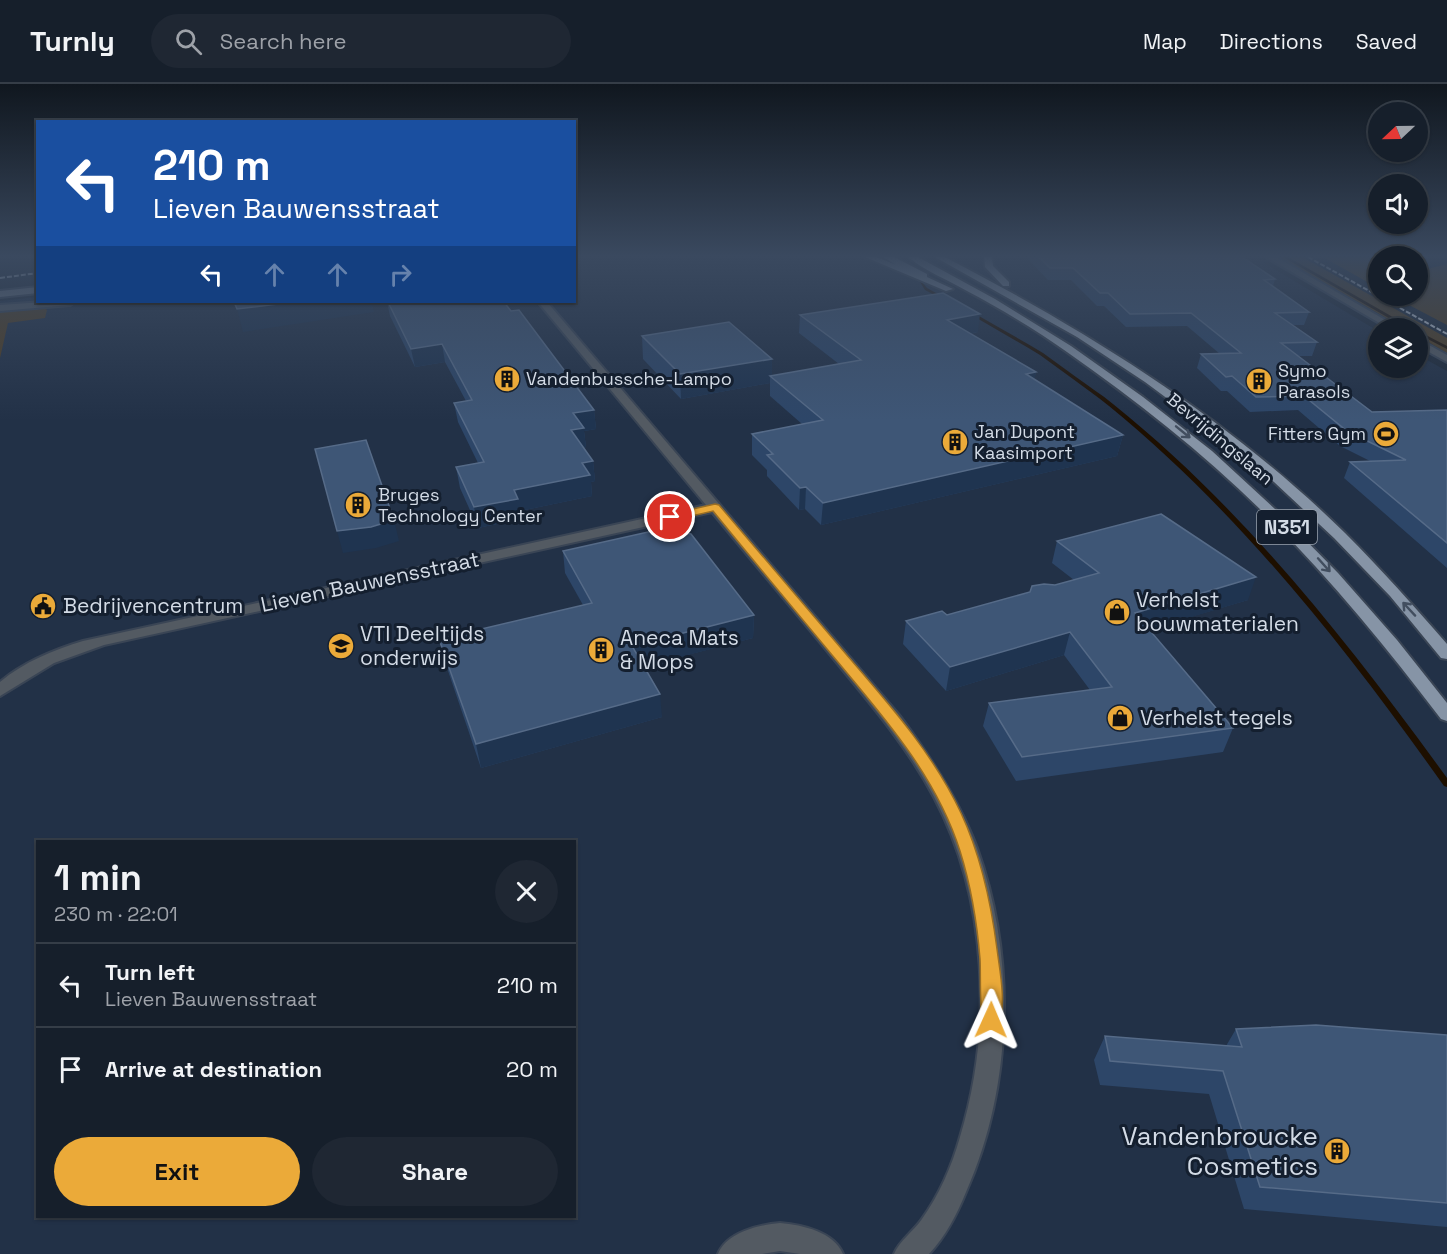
<!DOCTYPE html>
<html lang="en">
<head>
<meta charset="utf-8">
<style>
  body { margin:0; font-family:"Space Grotesk",sans-serif; background:#1f2733; color:#f1f3f6; height:100vh; display:flex; flex-direction:column; font-size:22px; white-space:nowrap }
  * { box-sizing:border-box; margin:0 }
  p { font-size:20px; color:#9ea2a9 }
  .icon { flex:none; width:33px; height:33px; fill:none; stroke:currentColor; stroke-width:2; stroke-linecap:round; stroke-linejoin:round }
  .map { position:relative; flex:1; overflow:hidden }
  .details { position:absolute; left:36px; top:756px; width:540px; height:378px; display:flex; flex-direction:column; background:#161f2b; border-radius:0px; box-shadow:0 2px 4px #0004,0 0 0 2px #353d47 }
  .details>* { flex:none }
  .guide { position:absolute; left:36px; top:36px; width:540px; height:183px; border-radius:0px; box-shadow:0 2px 4px #0004,0 0 0 2px #353d47; background:#1a4fa0; color:#fff; overflow:hidden }
  .needle { width:39px; rotate:248deg }
  .buttons { position:absolute; left:1368px; top:18px; display:grid; gap:12px }
  .buttons a { display:grid; place-items:center; width:60px; height:60px; border-radius:50%; background:#161f2b; box-shadow:0 2px 4px #0004,0 0 0 2px #353d47; font-size:30px }
  .pin { position:absolute; display:grid; place-items:center; width:51px; height:51px; color:#fff; margin:-26px; border:3px solid #fff; border-radius:50%; box-shadow:0 2px 6px #0007 }
  .me { position:absolute; width:66px; margin:-33px; rotate:1deg; stroke-linejoin:round; filter:drop-shadow(0 0 4px #0008) }
  .turn { display:flex; align-items:center; gap:21px; height:126px; padding:0 18px; font-size:27px }
  .turn .icon { width:78px; height:78px; stroke-width:2.5 }
  .turn b { display:block; font-size:42px; line-height:51px }
  .lanes { display:flex; align-items:center; height:57px; padding:0 18px; background:#0003; justify-content:center; gap:30px; direction:ltr }
  .lanes .off { opacity:.35 }
  .round { display:grid; place-items:center; flex:none; width:63px; height:63px; border-radius:32px; background:#1f2733 }
  .head { display:flex; align-items:center; justify-content:space-between; height:102px; padding:0 18px }
  h1 { font-size:36px; font-weight:800; line-height:45px }
  .primary-button { display:flex; gap:12px; margin-top:auto; padding:12px 18px }
  .primary-button a { flex:1; height:69px; border-radius:36px; background:#ebaa39; color:#111; font-size:24px; font-weight:800; line-height:69px; text-align:center }
  .primary-button a+a { background:#1f2733; color:#f1f3f6 }
  ul { padding:0; list-style:none }
  li { display:flex; align-items:center; gap:18px; height:84px; padding:0 18px; border-top:2px solid #353d47 }
  li div { flex:1 }
  li b { display:block; font-size:22px }
  li em { font-style:normal }
  header { display:flex; align-items:center; gap:36px; box-sizing:border-box; height:84px; padding:0 30px; background:#161f2b; border-bottom:2px solid #353d47 }
  header strong { font-size:28px }
  nav { display:flex; gap:33px; margin-inline-start:auto; font-size:21px }
  .search { width:420px; height:54px; background:#1f2733; display:flex; align-items:center; gap:15px; box-sizing:border-box; padding:0 21px; border-radius:33px; color:#9ea2a9; font-size:22px }
  .map>svg:first-child { display:block }
  .built { fill:#223147; fill-rule:evenodd }
  .green { fill:#503d20 }
  .lines { fill:none; stroke-linecap:round; stroke-linejoin:round }
  .stream { fill:#1d0f00; fill-rule:evenodd }
  .minor-casing { stroke:#3a4555; stroke-width:4 }
  .secondary-casing { stroke:#3a4555; stroke-width:4 }
  .trunk-casing { stroke:#3a4555; stroke-width:4 }
  .minor { fill:#535a62; fill-rule:evenodd }
  .secondary { fill:#6b7582; fill-rule:evenodd }
  .trunk { fill:#8694a6; fill-rule:evenodd }
  .rail { stroke:#bec7d2; stroke-width:2; stroke-dasharray:5 2; stroke-linecap:butt }
  .wall { fill:#2d4668 }
  .shaded-wall { fill:#1f3450 }
  .building { fill:#3e5676; stroke:#566b88; stroke-width:1.5 }
  .oneway { stroke:#424e5f }
  .route { fill:#ebaa39; stroke:#996e25; stroke-width:1.5 }
  .labels { text-anchor:middle; stroke-width:6; stroke-linejoin:round; paint-order:stroke }
  .far-poi-label { font-size:18px; fill:#d3dbe6; stroke:#141f2f; text-anchor:start }
  .far-street-label { font-size:18px; fill:#d3dbe6; stroke:#141f2f }
  .shield { fill:#141f2f; stroke:#9aa3af; stroke-width:1.5 }
  .shield-label { font-size:20px; font-weight:bold; fill:#d3dbe6 }
  .street-label { font-size:21px; fill:#d3dbe6; stroke:#141f2f }
  .poi-label { font-size:21px; fill:#d3dbe6; stroke:#141f2f; text-anchor:start }
  .near-poi-label { font-size:26px; fill:#d3dbe6; stroke:#141f2f; text-anchor:end }
</style>
</head>
<body>
<header>
<strong>Turnly</strong>
<div class="search"><svg class="icon" aria-label="search" viewBox="0 0 24 24"><circle cx="10" cy="10" r="6"/><path d="M15 15l6 6"/></svg>Search here</div>
<nav><a>Map</a><a>Directions</a><a>Saved</a></nav>
</header>
<div class="map">
<svg width="1447" height="1170" viewBox="0 0 1447 1170">
  <rect width="100%" height="100%" fill="#1d2939"/>
  <path class="built" d="M575,173H1254L1378,247V284H1418V271L1447,287V1170H0V217L37,213L38,218H574ZM38,758H574V1132H38Z"/>
  <g class="green">
    <path d="M1279,173H1302L1447,254V269L1418,252V244H1404Z"/>
    <path d="M1323,173H1378V204Z"/>
    <path d="M1447,180V241L1392,212H1418V183L1424,186Z"/>
    <path d="M43,222L47,226L45,234L8,239L0,274V226Z"/>
  </g>
  <g class="lines">
    <g class="stream">
      <path d="M1283,173H1288L1398,236L1394,237Z"/>
      <path d="M920,198H922L927,204L947,215L944,216L925,206Z"/>
      <path d="M970,228H972C996,242 1020,255 1043,269C1054,277 1065,285 1076,293C1088,302 1101,310 1113,320C1244,425 1348,558 1447,694V703L1444,702C1346,564 1241,430 1109,322C1098,313 1085,304 1073,295C1062,287 1051,279 1040,271C1017,257 993,244 970,230Z"/>
      <path d="M1418,247L1447,262V265L1418,250Z"/>
    </g>
    <defs>
      <g id="minor">
        <path d="M1266,173H1276L1399,244H1388Z"/>
        <path d="M44,218H75L70,221L0,227V221Z"/>
        <path d="M538,218H547L899,631C930,672 959,716 977,764C1016,873 1013,1002 966,1108C957,1130 946,1152 929,1170H894C900,1156 913,1148 922,1135C939,1111 952,1082 960,1053C993,945 988,815 934,713C907,662 870,619 833,574C793,525 752,477 712,428L104,561L54,579L0,612V598C24,578 53,566 83,557L706,421Z"/>
        <path d="M1418,255L1447,271V278L1418,262Z"/>
        <path d="M780,1139C803,1141 834,1148 843,1170H800L780,1167L762,1170H718C727,1148 759,1141 780,1139Z"/>
      </g>
      <path id="secondary" d="M38,203V209L0,213V207Z"/>
      <g id="trunk">
        <path d="M865,173H877L896,181L883,173H894L927,190V193L953,205L946,207Z"/>
        <path d="M908,173H918L995,215L1071,262L1143,313L1212,367L1276,426L1338,489L1397,556L1447,619V637L1441,635C1387,564 1331,495 1267,432C1206,371 1138,318 1067,268C1036,246 1001,225 967,207C948,196 925,187 908,173Z"/>
        <path d="M935,173H945C1089,248 1229,335 1345,449C1381,485 1414,522 1447,560V575L1441,574L1390,512L1334,454L1274,398L1211,347L1145,298L1077,253Z"/>
        <path d="M984,173H992L993,182L1009,198V202H1003L985,183Z"/>
      </g>
    </defs>
    <use href="#minor" class="minor-casing"/>
    <use href="#secondary" class="secondary-casing"/>
    <use href="#trunk" class="trunk-casing"/>
    <use href="#minor" class="minor"/>
    <use href="#secondary" class="secondary"/>
    <use href="#trunk" class="trunk"/>
    <g class="rail">
      <path d="M1308,173L1447,250"/>
      <path d="M0,194L38,189"/>
    </g>
  </g>
  <g class="wall">
    <path d="M1026,173H1242L1275,195L1273,202L1309,228L1304,241H1293L1317,258L1312,272H1298L1372,328L1447,326V484L1344,394L1350,378L1370,377L1340,362L1298,326L1250,328L1227,307H1221L1197,284L1201,270H1220L1187,242L1126,243L1104,222H1097L1071,196H1048Z"/>
    <path d="M387,218H504L594,326L596,345L584,347L586,363L583,364L593,377L595,397L591,398L592,412L520,427L521,435L478,444L460,404L456,383L478,379L458,338L454,319L466,317L445,278L415,283L390,232Z"/>
    <path d="M800,231L978,248L970,250L1036,288L1034,295L1123,351L1117,372L821,441L805,425L799,426L767,392V386L752,371V350L802,340L770,312V299L681,315L643,275L642,252L772,292L839,280L799,249Z"/>
    <path d="M1057,457L1248,516L1149,545L1233,644L1223,668L1016,697L983,642L989,619L1090,606L1064,571L946,607L903,560L906,537L947,531L1074,496L1052,479Z"/>
    <path d="M563,467L754,531L753,554L644,582L662,633L481,684L445,578L439,555L583,521L565,489Z"/>
    <path d="M1236,945L1447,951V1143L1244,1125L1209,1010L1100,1001L1094,976L1105,952L1226,962Z"/>
  </g>
  <g class="shaded-wall">
    <path d="M294,218H372L374,228L243,248L237,225Z"/>
    <path d="M980,230L978,248L944,254L947,236Z"/>
    <path d="M442,260L445,278L415,283L411,265Z"/>
    <path d="M772,275V293L770,292V299L681,315L680,290Z"/>
    <path d="M1036,288L1032,308L1026,290Z"/>
    <path d="M594,326L596,345L584,347L586,363L573,366L571,346L573,329Z"/>
    <path d="M1123,351L1117,372L821,441L823,419Z"/>
    <path d="M593,377L595,397L591,398L592,412L520,427L521,435L478,444L474,423L582,379Z"/>
    <path d="M806,403L805,425L799,426L800,404Z"/>
    <path d="M394,436L399,457L376,464L343,469L337,447Z"/>
    <path d="M1256,493L1248,516L1128,552L1135,529Z"/>
    <path d="M754,531L753,554L634,585L632,562Z"/>
    <path d="M1070,548L1064,571L946,607L950,583Z"/>
    <path d="M660,610L662,633L481,684L476,660Z"/>
  </g>
  <g class="building">
    <path d="M1039,173H1242L1275,195L1264,196L1309,228L1275,229L1317,258L1281,259L1372,328L1447,326V459L1350,378L1406,376L1347,347L1304,312L1256,313L1232,292L1226,293L1201,270L1241,269L1191,229L1130,230L1108,209H1100L1073,184H1050Z"/>
    <path d="M943,209L980,230L947,236L1036,288L1026,290L1123,351L823,419L806,403L800,404L767,371L773,370L752,350L823,336L770,292L861,276L800,231Z"/>
    <path d="M234,218H294L237,225Z"/>
    <path d="M388,218H504L511,227L519,226L594,326L573,329L584,344L571,346L593,377L582,379L590,391L514,406L518,415L474,423L456,383L484,378L454,319L472,316L442,260L411,265Z"/>
    <path d="M729,238L772,275L680,290L642,252Z"/>
    <path d="M366,356L394,436L371,443L337,447L315,365Z"/>
    <path d="M1161,430L1256,493L1135,529L1233,644L1022,673L989,619L1112,603L1070,548L950,583L906,537L942,527L947,531L1030,508L1032,502L1044,500L1055,501L1099,489L1057,457Z"/>
    <path d="M666,444L691,450L754,531L632,562L660,610L476,660L439,555L592,519L563,467Z"/>
    <path d="M1316,941L1447,951V1119L1260,1103L1223,987L1110,977L1105,952L1242,963L1236,945Z"/>
  </g>
  <defs><path id="oneway-shaft" d="M-6 0H5M1.5-3L5.5 0L1.5 3" fill="none" stroke-width="1.6" stroke-linecap="round" stroke-linejoin="round" transform="scale(1.5)"/></defs>
  <g class="oneway">
    <use href="#oneway-shaft" transform="translate(1183 348) rotate(39)"/>
    <use href="#oneway-shaft" transform="translate(1324 481) rotate(48)"/>
    <use href="#oneway-shaft" transform="translate(1409 525) rotate(-133)"/>
  </g>
  <linearGradient id="sky" x2="0" y2="1"><stop stop-color="#10171f"/><stop offset="0.51" stop-color="#3a495f"/><stop offset="1" stop-color="#3a495f" stop-opacity="0"/></linearGradient>
  <rect width="1447" height="337" fill="url(#sky)"/>
  <path class="route" d="M715,420L719,421C762,471 804,521 846,570C889,620 933,669 961,729C981,772 991,818 997,865C1000,888 1007,921 998,942L991,945L984,942C979,932 981,889 980,875C977,838 971,802 960,767C936,691 882,631 832,571C792,523 752,475 713,427L670,437L664,433L666,431Z"/>
  <defs>
    <symbol id="building-disc" viewBox="-11 -11 22 22"><circle r="9.5" fill="#ebaa39" stroke="#141f2f"/><path d="M-4-6H4V6H1V3H-1V6H-4ZM-2.5-4.3h1.7v1.8h-1.7ZM.8-4.3h1.7v1.8H.8ZM-2.5-1h1.7V.8h-1.7ZM.8-1h1.7V.8H.8Z" fill="#111"/></symbol>
    <symbol id="stadium-disc" viewBox="-11 -11 22 22"><circle r="9.5" fill="#ebaa39" stroke="#141f2f"/><path d="M0-5a6.5 5 0 1 0 0 10a6.5 5 0 1 0 0-10ZM-3.5-1.8h7v3.6h-7Z" fill="#111"/></symbol>
    <symbol id="civic-disc" viewBox="-11 -11 22 22"><circle r="9.5" fill="#ebaa39" stroke="#141f2f"/><path d="M-.6-6.5H3V-4.5H.6V-3L4-1V1h2V6H-6V1h2V-1L-.6-3ZM-1.2 2.5V6h2.4V2.5Z" fill="#111"/></symbol>
    <symbol id="shop-disc" viewBox="-11 -11 22 22"><circle r="9.5" fill="#ebaa39" stroke="#141f2f"/><path d="M-5-2.5h2.3a2.7 3.5 0 0 1 5.4 0H5L5.5 6h-11ZM-1.5-2.5h3a1.5 2.3 0 0 0-3 0Z" fill="#111"/></symbol>
    <symbol id="school-disc" viewBox="-11 -11 22 22"><circle r="9.5" fill="#ebaa39" stroke="#141f2f"/><path d="M0-5L7-2L0 1L-7-2ZM-4 1L0 2.5L4 1V4Q0 6-4 4Z" fill="#111"/></symbol>
  </defs>
  <g fill-rule="evenodd">
    <use href="#building-disc" x="492" y="280" width="30" height="30"/>
    <use href="#building-disc" x="1244" y="282" width="30" height="30"/>
    <use href="#stadium-disc" x="1371" y="335" width="30" height="30"/>
    <use href="#building-disc" x="940" y="343" width="30" height="30"/>
    <use href="#building-disc" x="343" y="406" width="30" height="30"/>
    <use href="#civic-disc" x="28" y="507" width="30" height="30"/>
    <use href="#shop-disc" x="1102" y="513" width="30" height="30"/>
    <use href="#school-disc" x="326" y="547" width="30" height="30"/>
    <use href="#building-disc" x="586" y="551" width="30" height="30"/>
    <use href="#shop-disc" x="1105" y="619" width="30" height="30"/>
    <use href="#building-disc" x="1322" y="1052" width="30" height="30"/>
  </g>
  <g class="labels">
    <g class="far-poi-label">
      <text x="1278" y="293">Symo<tspan x="1278" dy="21">Parasols</tspan></text>
      <text x="526" y="301">Vandenbussche-Lampo</text>
      <text x="974" y="354">Jan Dupont<tspan x="974" dy="21">Kaasimport</tspan></text>
      <text x="1366" y="356" text-anchor="end">Fitters Gym</text>
      <text x="378" y="417">Bruges<tspan x="378" dy="21">Technology Center</tspan></text>
    </g>
    <g class="far-street-label">
      <text transform="translate(1220 355) rotate(40)" y="6">Bevrijdingslaan</text>
    </g>
    <rect class="shield" x="1257" y="426" width="60" height="34" rx="4.5"/>
    <g class="shield-label">
      <text x="1287" y="450">N351</text>
    </g>
    <g class="street-label">
      <text transform="translate(370 498) rotate(-12)" y="7">Lieven Bauwensstraat</text>
    </g>
    <g class="poi-label">
      <text x="1136" y="523">Verhelst<tspan x="1136" dy="24">bouwmaterialen</tspan></text>
      <text x="63" y="529">Bedrijvencentrum</text>
      <text x="360" y="557">VTI Deeltijds<tspan x="360" dy="24">onderwijs</tspan></text>
      <text x="620" y="561">Aneca Mats<tspan x="620" dy="24">&amp; Mops</tspan></text>
      <text x="1140" y="641">Verhelst tegels</text>
    </g>
    <g class="near-poi-label">
      <text x="1318" y="1061">Vandenbroucke<tspan x="1318" dy="30">Cosmetics</tspan></text>
    </g>
  </g>
</svg>
<div class="buttons">
<a><svg class="needle" viewBox="-14 -14 28 28"><path d="M0-13l5 13h-10z" fill="#e53935"/><path d="M0 13l5-13h-10z" fill="#9ea2a9"/></svg></a>
<a><svg class="icon" aria-label="sound" viewBox="0 0 24 24"><path d="M4 9h4l5-4v14l-5-4H4zM17 9q2 3 0 6"/></svg></a>
<a><svg class="icon" aria-label="search" viewBox="0 0 24 24"><circle cx="10" cy="10" r="6"/><path d="M15 15l6 6"/></svg></a>
<a><svg class="icon" aria-label="layers" viewBox="0 0 24 24"><path d="M12 4l9 5-9 5-9-5zM3 14l9 5 9-5"/></svg></a>
</div>
<div class="pin" style="left:670px;top:433px;background:#d93025"><svg class="icon" aria-label="arrive" viewBox="0 0 24 24"><path d="M6 21V4h12l-3 4 3 4H6"/></svg></div>
<svg class="me" style="left:991px;top:936px" viewBox="-20 -20 40 40"><path d="M0-17L14 15 0 8-14 15z" fill="#ebaa39" stroke="#fff" stroke-width="4"/></svg>
<div class="guide">
<div class="turn"><svg class="icon" aria-label="left" viewBox="0 0 24 24"><path d="M17 20v-9H6M10 6l-5 5 5 5"/></svg><div><b>210 m</b>Lieven Bauwensstraat</div></div>
<div class="lanes"><svg class="icon" aria-label="left" viewBox="0 0 24 24"><path d="M17 20v-9H6M10 6l-5 5 5 5"/></svg><svg class="icon off" aria-label="ahead" viewBox="0 0 24 24"><path d="M12 20V5M6 11l6-6 6 6"/></svg><svg class="icon off" aria-label="ahead" viewBox="0 0 24 24"><path d="M12 20V5M6 11l6-6 6 6"/></svg><svg class="icon off" aria-label="right" viewBox="0 0 24 24"><path d="M7 20v-9h11M14 6l5 5-5 5"/></svg></div>
</div>
<section class="details">
<div class="head"><div><h1>1 min</h1><p>230 m · 22:01</p></div><a class="round"><svg class="icon" aria-label="close" viewBox="0 0 24 24"><path d="M6 6l12 12M18 6L6 18"/></svg></a></div>
<ul>
<li><svg class="icon" aria-label="left" viewBox="0 0 24 24"><path d="M17 20v-9H6M10 6l-5 5 5 5"/></svg><div><b>Turn left</b><p>Lieven Bauwensstraat</p></div><em>210 m</em></li>
<li><svg class="icon" aria-label="arrive" viewBox="0 0 24 24"><path d="M6 21V4h12l-3 4 3 4H6"/></svg><div><b>Arrive at destination</b></div><em>20 m</em></li>
</ul>
<div class="primary-button"><a>Exit</a><a>Share</a></div>
</section>
</div>
</body>
</html>
